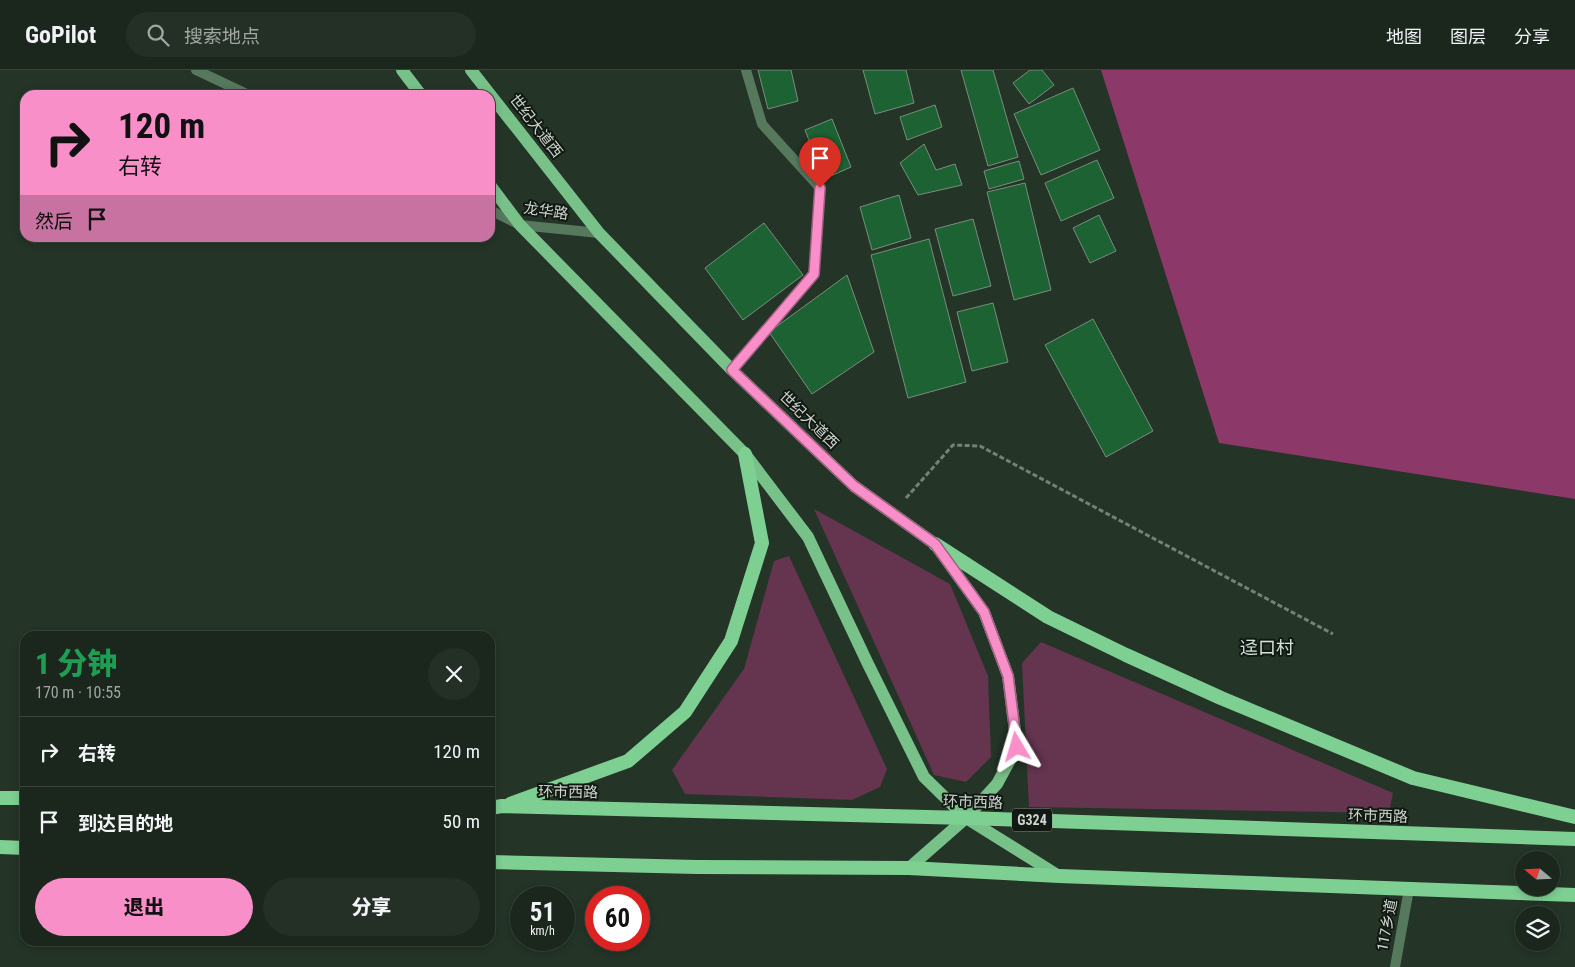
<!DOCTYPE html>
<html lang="zh">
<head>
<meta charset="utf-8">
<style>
  body { margin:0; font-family:"Roboto Condensed","Noto Sans SC",sans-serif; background:#242f26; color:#f1f3f6; height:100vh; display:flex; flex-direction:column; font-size:19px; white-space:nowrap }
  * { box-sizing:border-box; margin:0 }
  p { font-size:16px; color:#a0a5a4 }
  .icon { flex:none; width:28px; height:28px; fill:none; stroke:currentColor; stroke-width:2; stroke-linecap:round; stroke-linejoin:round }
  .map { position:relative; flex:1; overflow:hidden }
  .side { position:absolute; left:20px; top:561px; width:475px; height:315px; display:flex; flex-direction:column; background:#1b271d; border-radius:15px; box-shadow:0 2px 8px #0003,0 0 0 1px #39443b }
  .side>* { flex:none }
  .guide { position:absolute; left:20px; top:20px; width:475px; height:152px; border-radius:15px; box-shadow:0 2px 8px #0003,0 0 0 1px #39443b; background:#f98fc9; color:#111; overflow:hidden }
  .needle { width:32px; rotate:289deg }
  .buttons { position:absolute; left:1515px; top:781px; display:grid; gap:10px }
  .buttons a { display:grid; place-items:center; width:45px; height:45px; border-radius:50%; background:#1b271d; box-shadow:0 2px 8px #0003,0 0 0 1px #39443b; font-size:25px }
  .speed { position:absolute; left:510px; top:816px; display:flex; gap:10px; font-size:25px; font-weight:700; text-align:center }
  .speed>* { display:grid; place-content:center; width:65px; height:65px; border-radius:50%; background:#1b271d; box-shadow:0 2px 8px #0003,0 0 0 1px #39443b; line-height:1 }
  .speed small { font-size:12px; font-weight:400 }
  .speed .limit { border:8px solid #d22; background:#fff; color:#111 }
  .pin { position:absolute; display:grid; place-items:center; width:42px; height:42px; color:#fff; margin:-51px -21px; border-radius:50% 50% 50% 0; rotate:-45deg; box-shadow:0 0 5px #0007 }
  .pin .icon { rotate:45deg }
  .me { position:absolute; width:55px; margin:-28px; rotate:353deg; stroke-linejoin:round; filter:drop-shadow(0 0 4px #0008) }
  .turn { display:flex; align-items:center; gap:18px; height:105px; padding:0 15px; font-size:22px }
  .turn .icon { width:65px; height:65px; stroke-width:2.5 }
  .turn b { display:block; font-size:35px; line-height:42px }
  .then { display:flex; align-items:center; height:48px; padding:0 15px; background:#0003; gap:10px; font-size:19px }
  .round { display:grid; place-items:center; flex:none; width:52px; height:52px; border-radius:26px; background:#242f26 }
  .summary { display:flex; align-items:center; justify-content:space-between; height:85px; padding:0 15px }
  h1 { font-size:30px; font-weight:800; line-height:38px; color:#1e9e55 }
  .button { display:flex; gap:10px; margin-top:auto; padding:10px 15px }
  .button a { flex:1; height:58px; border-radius:30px; background:#f98fc9; color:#111; font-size:20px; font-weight:800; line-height:58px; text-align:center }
  .button a+a { background:#242f26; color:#f1f3f6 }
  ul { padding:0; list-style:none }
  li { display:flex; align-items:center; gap:15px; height:70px; padding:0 15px; border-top:1px solid #39443b }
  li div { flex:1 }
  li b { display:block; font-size:19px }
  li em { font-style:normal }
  header { display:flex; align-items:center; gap:30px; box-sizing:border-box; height:70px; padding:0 25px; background:#1b271d; border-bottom:1px solid #39443b }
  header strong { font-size:24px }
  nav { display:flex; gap:28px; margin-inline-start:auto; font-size:18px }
  .search { width:350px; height:45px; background:#242f26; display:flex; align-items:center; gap:12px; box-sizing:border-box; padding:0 18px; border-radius:28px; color:#a0a5a4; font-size:19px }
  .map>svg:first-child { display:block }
  .green { fill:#65344f }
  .forest { fill:#8c3869 }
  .building { fill:#1c6233; stroke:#7b8d7e }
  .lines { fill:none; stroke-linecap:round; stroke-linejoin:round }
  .path { stroke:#758177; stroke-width:3; stroke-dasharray:5 2.5; stroke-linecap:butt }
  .service { stroke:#56785d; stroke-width:10 }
  .tertiary { stroke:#56785d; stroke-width:10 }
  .primary { stroke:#78c189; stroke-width:12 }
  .trunk { stroke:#7ecf92; stroke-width:14 }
  .route-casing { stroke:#a25d83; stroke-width:12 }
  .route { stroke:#f98fc9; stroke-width:9 }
  .labels { text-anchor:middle; stroke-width:4; stroke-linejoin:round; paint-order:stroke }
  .shield { fill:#121913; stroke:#959d96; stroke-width:1 }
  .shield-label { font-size:14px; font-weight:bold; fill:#cdd6ce }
  .street-label { font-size:15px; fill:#cdd6ce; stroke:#121913 }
  .quarter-label { font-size:18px; fill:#d1e5d5; stroke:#121913 }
</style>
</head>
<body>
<header>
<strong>GoPilot</strong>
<div class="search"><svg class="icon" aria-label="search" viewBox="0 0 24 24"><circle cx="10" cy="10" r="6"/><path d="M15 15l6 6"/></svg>搜索地点</div>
<nav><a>地图</a><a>图层</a><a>分享</a></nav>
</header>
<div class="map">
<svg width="1575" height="897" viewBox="0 0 1575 897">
  <rect width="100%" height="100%" fill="#243427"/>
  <g class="green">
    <path d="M814,439L950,514L988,606L991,687L966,712L934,705Z"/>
    <path d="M789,486L887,699L880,717L852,730L685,724L672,700L744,599L774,491Z"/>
    <path d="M1041,572L1393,723L1389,743L1029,737L1022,593Z"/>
  </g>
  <path class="forest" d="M1101,0H1575V429L1219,373Z"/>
  <g class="building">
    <path d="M758,0H791L798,31L768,39Z"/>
    <path d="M863,0H906L914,33L875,44Z"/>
    <path d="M961,0H993L1018,87L988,96Z"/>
    <path d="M1030,0H1042L1054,15L1029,34L1013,13Z"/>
    <path d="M1073,18L1100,80L1041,105L1014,44Z"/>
    <path d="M935,35L942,57L907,70L900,47Z"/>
    <path d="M832,49L851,97L824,109L805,60Z"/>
    <path d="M924,74L936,100L955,94L962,115L918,125L900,93Z"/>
    <path d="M1097,90L1114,128L1061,151L1045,113Z"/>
    <path d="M1019,91L1024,109L989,119L984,101Z"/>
    <path d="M1025,113L1051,220L1014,230L987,122Z"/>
    <path d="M899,125L911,168L872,180L860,137Z"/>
    <path d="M1099,145L1116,181L1090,193L1073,158Z"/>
    <path d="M973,149L991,216L953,226L935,159Z"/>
    <path d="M764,153L803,205L743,250L705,198Z"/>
    <path d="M929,169L966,312L908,328L871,185Z"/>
    <path d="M847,205L874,282L812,324L769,262Z"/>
    <path d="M993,233L1008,292L972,301L957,242Z"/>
    <path d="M1093,249L1153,361L1106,387L1045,275Z"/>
  </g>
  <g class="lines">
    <path class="path" d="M906,428L953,375L980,376L1333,564"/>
    <path class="service" d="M732,300L814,204L820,118L762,54L746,0"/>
    <g class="tertiary">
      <path d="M196,0L249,25"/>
      <path d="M490,140L520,155L599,163"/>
      <path d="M1395,897L1409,819"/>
    </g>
    <g class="primary">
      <path d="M402,0L421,25"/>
      <path d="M471,0L599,163L732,300L854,416L935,474L984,542L1008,606L1017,677L997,714L966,748L909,798"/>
      <path d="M490,115L520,155L745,384L808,467L868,594L924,707L966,748L1059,806"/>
    </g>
    <g class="trunk">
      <path d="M935,474L1048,547L1126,585L1221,628L1413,708L1575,747"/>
      <path d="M0,728H25"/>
      <path d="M510,734L628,691L685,642L731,571L762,473L745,384"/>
      <path d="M490,738L502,736L966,748L1575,769"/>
      <path d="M0,777L25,778"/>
      <path d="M490,792L697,797L909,798L1059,806L1575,825"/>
    </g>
  </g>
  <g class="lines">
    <defs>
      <path id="route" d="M820,118L814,204L732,300L854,416L935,474L984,542L1008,606L1017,677"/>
    </defs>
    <use href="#route" class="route-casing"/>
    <use href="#route" class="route"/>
  </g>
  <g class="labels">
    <rect class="shield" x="1012" y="738.5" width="40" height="23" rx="4"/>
    <g class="shield-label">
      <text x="1032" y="755">G324</text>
    </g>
    <g class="street-label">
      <text transform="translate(536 56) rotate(52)" y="5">世纪大道西</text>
      <text transform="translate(546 141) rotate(8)" y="5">龙华路</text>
      <text transform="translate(809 350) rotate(44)" y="5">世纪大道西</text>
      <text transform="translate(568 722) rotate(1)" y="5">环市西路</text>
      <text transform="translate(973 732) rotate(2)" y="5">环市西路</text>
      <text transform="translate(1378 746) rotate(2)" y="5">环市西路</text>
      <text transform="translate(1387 855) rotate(-79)" y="5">117乡道</text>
    </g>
    <g class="quarter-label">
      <text x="1267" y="584">迳口村</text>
    </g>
  </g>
</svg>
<div class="buttons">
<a><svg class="needle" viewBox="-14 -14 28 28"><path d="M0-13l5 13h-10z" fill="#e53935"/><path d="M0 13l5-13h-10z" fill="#a0a5a4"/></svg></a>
<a><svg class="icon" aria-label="layers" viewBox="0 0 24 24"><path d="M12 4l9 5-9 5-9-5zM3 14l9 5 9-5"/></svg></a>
</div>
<div class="speed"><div>51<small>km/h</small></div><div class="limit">60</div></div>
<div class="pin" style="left:820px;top:118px;background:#d93025"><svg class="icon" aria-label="arrive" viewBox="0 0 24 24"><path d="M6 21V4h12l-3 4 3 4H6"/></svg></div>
<svg class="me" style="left:1017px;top:677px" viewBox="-20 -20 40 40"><path d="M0-17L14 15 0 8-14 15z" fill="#f98fc9" stroke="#fff" stroke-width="4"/></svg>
<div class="guide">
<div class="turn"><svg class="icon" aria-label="right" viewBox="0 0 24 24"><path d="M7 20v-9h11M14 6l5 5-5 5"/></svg><div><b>120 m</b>右转</div></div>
<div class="then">然后<svg class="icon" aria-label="arrive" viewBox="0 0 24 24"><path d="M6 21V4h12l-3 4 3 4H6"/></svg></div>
</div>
<section class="side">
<div class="summary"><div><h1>1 分钟</h1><p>170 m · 10:55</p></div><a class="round"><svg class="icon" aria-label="close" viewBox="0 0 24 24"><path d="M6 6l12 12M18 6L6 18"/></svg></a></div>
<ul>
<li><svg class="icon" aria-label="right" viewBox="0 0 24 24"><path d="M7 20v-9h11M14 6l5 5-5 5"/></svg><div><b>右转</b></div><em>120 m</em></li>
<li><svg class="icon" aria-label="arrive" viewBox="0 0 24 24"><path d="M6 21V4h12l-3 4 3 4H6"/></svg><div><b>到达目的地</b></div><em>50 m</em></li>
</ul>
<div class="button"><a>退出</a><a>分享</a></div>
</section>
</div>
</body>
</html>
